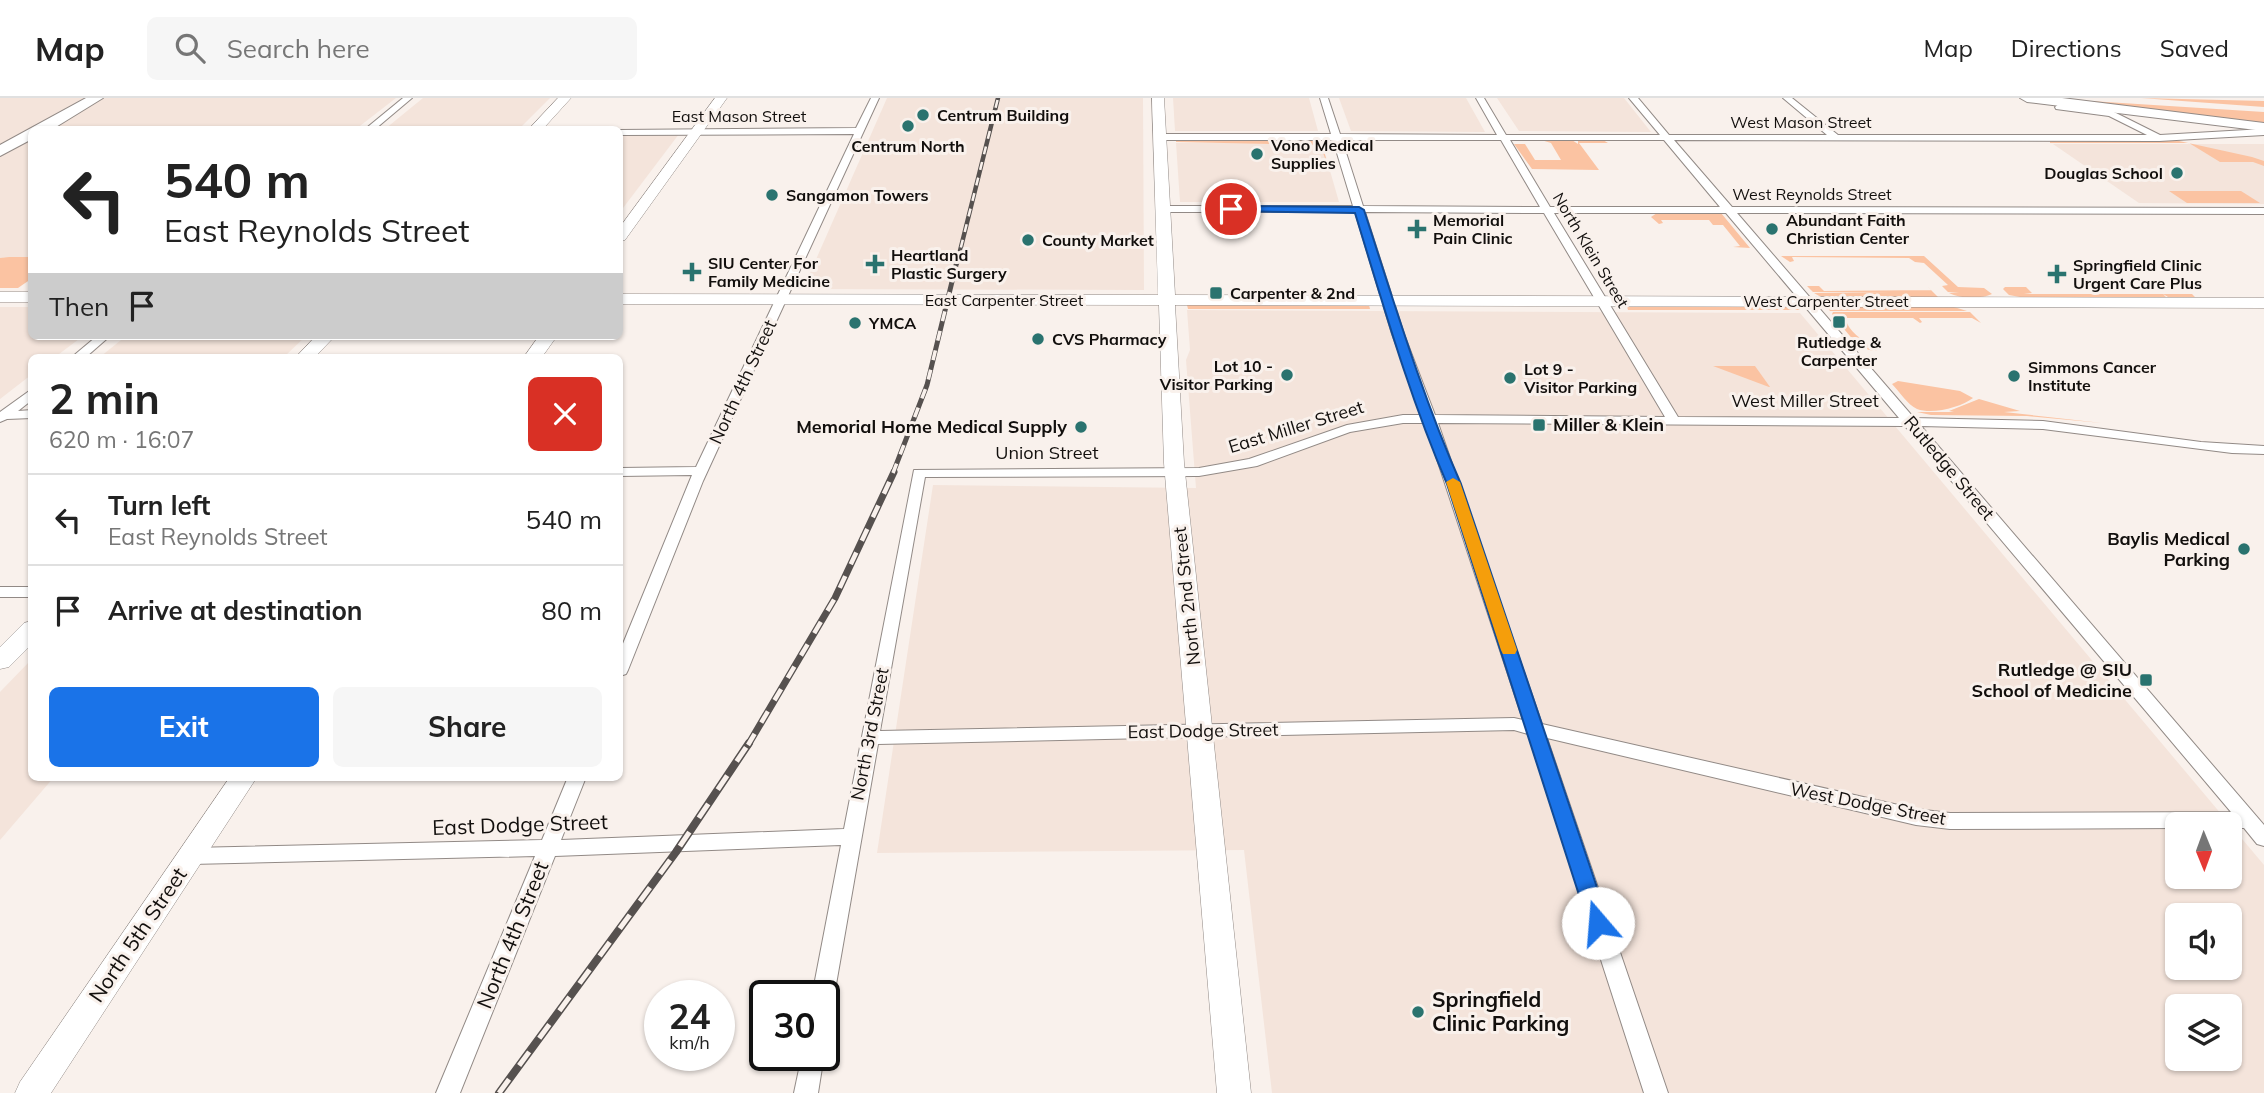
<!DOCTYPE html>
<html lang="en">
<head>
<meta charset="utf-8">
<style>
  body { margin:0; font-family:Mulish,sans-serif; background:#f6f6f6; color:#222; height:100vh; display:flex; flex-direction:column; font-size:26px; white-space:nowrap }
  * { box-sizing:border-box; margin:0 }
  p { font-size:23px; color:#767676 }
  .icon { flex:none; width:38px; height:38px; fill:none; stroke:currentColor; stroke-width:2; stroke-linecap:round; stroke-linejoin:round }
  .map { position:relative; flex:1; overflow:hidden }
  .sheet { position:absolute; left:28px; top:256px; width:595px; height:427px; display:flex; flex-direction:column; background:#fff; border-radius:10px; box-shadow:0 2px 5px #0004 }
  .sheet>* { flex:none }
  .hud { position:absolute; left:28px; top:28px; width:595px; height:214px; border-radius:10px; box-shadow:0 2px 5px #0004; background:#fff; color:#222; overflow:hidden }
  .needle { width:46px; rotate:179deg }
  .buttons { position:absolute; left:2165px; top:714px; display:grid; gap:14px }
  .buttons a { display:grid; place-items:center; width:77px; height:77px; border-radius:10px; background:#fff; box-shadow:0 2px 5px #0004; font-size:35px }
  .speed { position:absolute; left:644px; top:882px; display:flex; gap:14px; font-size:35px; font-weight:700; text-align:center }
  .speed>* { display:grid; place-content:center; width:91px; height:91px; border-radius:50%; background:#fff; box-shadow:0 2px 5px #0004; line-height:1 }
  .speed small { font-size:18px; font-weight:400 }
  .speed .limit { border:4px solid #111; border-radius:10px; background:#fff; color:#111 }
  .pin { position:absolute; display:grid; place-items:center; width:60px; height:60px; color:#fff; margin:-30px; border:4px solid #fff; border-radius:50%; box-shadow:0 2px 7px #0007 }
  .me { position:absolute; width:77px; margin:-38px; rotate:342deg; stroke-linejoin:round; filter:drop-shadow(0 0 5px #0008) }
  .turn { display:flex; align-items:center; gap:24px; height:147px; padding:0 21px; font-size:32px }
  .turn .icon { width:91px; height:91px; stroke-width:2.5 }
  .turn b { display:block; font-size:49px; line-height:60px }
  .then { display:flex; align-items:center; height:66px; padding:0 21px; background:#0003; gap:14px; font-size:26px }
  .round { display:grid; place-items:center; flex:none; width:74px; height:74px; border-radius:10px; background:#f6f6f6 }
  .summary { display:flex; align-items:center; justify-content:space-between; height:119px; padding:0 21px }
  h1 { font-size:42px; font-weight:700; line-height:52px }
  .cta { display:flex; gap:14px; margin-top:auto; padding:14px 21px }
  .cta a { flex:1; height:80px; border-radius:10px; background:#1a73e8; color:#fff; font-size:28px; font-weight:700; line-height:80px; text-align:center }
  .cta a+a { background:#f6f6f6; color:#222 }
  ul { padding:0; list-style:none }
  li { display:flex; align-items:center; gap:21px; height:91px; padding:0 21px; border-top:2px solid #e0e0e0 }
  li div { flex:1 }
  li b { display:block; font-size:26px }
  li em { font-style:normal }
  header { display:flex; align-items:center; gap:42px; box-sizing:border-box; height:98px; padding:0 35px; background:#fff; border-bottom:2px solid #e0e0e0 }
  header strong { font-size:33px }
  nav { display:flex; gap:38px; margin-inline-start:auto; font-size:24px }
  .search { width:490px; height:63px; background:#f6f6f6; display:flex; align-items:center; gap:18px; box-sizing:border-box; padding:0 24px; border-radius:10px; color:#767676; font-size:26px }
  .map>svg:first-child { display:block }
  .built { fill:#f4e4db; fill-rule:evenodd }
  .green { fill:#fbc3a2 }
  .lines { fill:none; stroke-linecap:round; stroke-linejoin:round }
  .street-casing { stroke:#928a86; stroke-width:2 }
  .secondary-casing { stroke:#928a86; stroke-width:1 }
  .primary-casing { stroke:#928a86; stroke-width:2 }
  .street { fill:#fff; fill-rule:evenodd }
  .secondary { fill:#fff; fill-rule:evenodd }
  .primary { fill:#fff; fill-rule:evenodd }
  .rail-far3-casing { stroke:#56514f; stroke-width:4.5 }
  .rail-far2-casing { stroke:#56514f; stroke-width:5 }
  .rail-far1-casing { stroke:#56514f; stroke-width:7 }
  .rail-casing { stroke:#56514f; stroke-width:8 }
  .rail-far3 { stroke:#f9f1ec; stroke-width:2.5; stroke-dasharray:8; stroke-linecap:butt }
  .rail-far2 { stroke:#f9f1ec; stroke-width:3.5; stroke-dasharray:10; stroke-linecap:butt }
  .rail-far1 { stroke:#f9f1ec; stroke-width:4.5; stroke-dasharray:13; stroke-linecap:butt }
  .rail { stroke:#f9f1ec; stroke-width:5; stroke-dasharray:17; stroke-linecap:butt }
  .route { fill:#1a73e8; stroke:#114b97; stroke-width:2 }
  .slow { fill:#f59e0b }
  .poi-dot { fill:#2a736f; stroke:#f9f1ec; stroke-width:2.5 }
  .labels { text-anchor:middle; stroke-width:6; stroke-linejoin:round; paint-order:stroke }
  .far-poi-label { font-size:16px; font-weight:bold; fill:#120f0d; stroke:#f9f1ec; text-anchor:start }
  .far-street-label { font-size:16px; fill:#120f0d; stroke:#f9f1ec }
  .street-label { font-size:18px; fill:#120f0d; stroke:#f9f1ec }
  .poi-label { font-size:18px; font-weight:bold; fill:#120f0d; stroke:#f9f1ec; text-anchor:end }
  .near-street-label { font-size:21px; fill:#120f0d; stroke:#f9f1ec }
  .near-poi-label { font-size:21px; font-weight:bold; fill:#120f0d; stroke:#f9f1ec; text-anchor:start }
</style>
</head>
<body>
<header>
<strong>Map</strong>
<div class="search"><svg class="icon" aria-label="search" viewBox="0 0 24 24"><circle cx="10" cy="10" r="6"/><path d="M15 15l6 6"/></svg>Search here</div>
<nav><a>Map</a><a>Directions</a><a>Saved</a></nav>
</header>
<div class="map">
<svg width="2264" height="995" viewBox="0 0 2264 995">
  <rect width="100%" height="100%" fill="#f9f1ec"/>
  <g class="built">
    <path d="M0,0H396L356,31L32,32L31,159L0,160Z"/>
    <path d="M423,0H550L519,31H385Z"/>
    <path d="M887,0H1143L1144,192L803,191Z"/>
    <path d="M1173,0H1309L1318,33H1175Z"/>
    <path d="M1339,0H1466L1485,34L1351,33Z"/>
    <path d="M1497,0H1624L1651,34L1519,33Z"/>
    <path d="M620,35L679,36L620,114Z"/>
    <path d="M1176,45H1322L1339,104H1180Z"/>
    <path d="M2053,46H2264V106L2139,105Z"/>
    <path d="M0,209H31L32,238H83L55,259H32L31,277L0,301Z"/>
    <path d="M1187,212L1800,215L2264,767V995H1272L1244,752L877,755L933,387L1196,390L1186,262L1190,252ZM2177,726H2230V779H2177ZM2177,817H2230V870H2177ZM2177,908H2230V961H2177Z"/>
    <path d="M126,238H306L284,259H100Z"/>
    <path d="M31,562L32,679H54L0,742V594Z"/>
  </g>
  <g class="green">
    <path d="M2043,0L2264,14V25Z"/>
    <path d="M2141,0L2264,3V9Z"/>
    <path d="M1176,42H1321L1328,68L1320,47L1176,44Z"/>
    <path d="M1541,42H1572L1578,46V42H1603L1608,45H1579L1599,72L1532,71L1514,46H1525L1535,62H1561L1551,45Z"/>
    <path d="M2050,43H2179L2252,59L2264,63V68L2253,64H2220L2189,45H2050Z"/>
    <path d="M2169,93H2241L2260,105H2187Z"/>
    <path d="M1657,115H1721L1750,150L1733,149L1740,148L1723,127H1713L1709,122H1661L1663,125L1659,126L1651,119Z"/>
    <path d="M1781,158H1924L1958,189L1984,190L1992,196C1982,201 1960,201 1949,195H1959L1948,194L1942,188L1948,187L1924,165L1915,164L1909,160L1792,159L1794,163L1790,164Z"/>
    <path d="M9,159H31V181L18,190H0V160Z"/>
    <path d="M1807,188H1819L1824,193L1931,192L1927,188L1938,199H1821L1814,195H1889L1813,194Z"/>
    <path d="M2005,189H2026L2032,195L2024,196H2192L2195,199H2168L2163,196L2166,199H2020L2009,197L2003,191Z"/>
    <path d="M1187,207H1369L1370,211H1188Z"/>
    <path d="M1789,208L1801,212H1628L1627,209Z"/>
    <path d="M1827,209H1954L1967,213H1830Z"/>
    <path d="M1833,214H1970L1981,225L1972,220H1919L1922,224L1920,225L1913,220H1845C1850,237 1865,242 1877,253C1856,253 1845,230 1832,216Z"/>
    <path d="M1713,268H1755L1770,289H1769Z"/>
    <path d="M1898,283L1960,293L1973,300C1961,309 1933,317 1917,311C1908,307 1899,293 1892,286Z"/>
    <path d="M1979,301L2020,313L2004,314L2102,325L2027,318L1931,317L1917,314H1954L1949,313Z"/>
  </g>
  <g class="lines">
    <defs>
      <g id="street">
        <path d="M403,0H412L374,32H364Z"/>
        <path d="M871,0H879L703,383L628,572L626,576L620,578V553L692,377L620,378V370L696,369L854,36L620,37L619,32L856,30Z"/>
        <path d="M1320,0H1328L1340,36L1497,37L1476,0H1484L1506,37H1660L1629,0H1638L1669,37H1827L1783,0H1792L1838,37H2147L2109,18L2056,11L2055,9L2059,6L2114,14L2160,37L2264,31V37L2159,43L1674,42L1732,109L2264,110V116L1737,115L1914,320L2043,323L2201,344L2264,348V356L2232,355L2043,331L1921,328L2264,727V748L2257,746L2244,730H2230V726H2177V730L1950,731L1916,727L1547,640L1668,995H1644L1528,636L1514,632L878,646L834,898L831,905L824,907V898H812L841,747L555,758L460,995H436L535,758L191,766L184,764L181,758L184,752L191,750L542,742L568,679H586L561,742L844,731L914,372L1199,370L1249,361L1347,327L1403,317H1422L1392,236L1355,114H1162L1157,111L1162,108H1353L1333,42H1160L1156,39L1160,36H1331ZM1342,42H1501L1540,109L1363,108ZM1510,42H1664L1720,109H1550ZM1365,114L1544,115L1665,319L1435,317L1404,236ZM1554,115H1726L1899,320L1678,319ZM1403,325H1425L1523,622L1514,620L880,633L925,379L1199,378L1257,368L1350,334ZM1438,325L1905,328L2231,714L1950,715L1916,711L1542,626Z"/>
        <path d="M97,238H110L86,259H72Z"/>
        <path d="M32,291V302L18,313L32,312V320L7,321L0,324V314Z"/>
        <rect x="0" y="489" width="32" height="10"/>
        <path d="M802,957H824L818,995H794Z"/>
      </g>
      <g id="secondary">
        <path d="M558,0H571L542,32H528Z"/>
        <path d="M715,0H727L625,142L620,143V129Z"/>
        <path d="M1152,0H1164L1175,197L2264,200V210L1175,207L1184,365L1251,995H1217L1164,365L1159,207L620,206V196L1158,197Z"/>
        <rect x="0" y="194" width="32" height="10"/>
        <path d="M316,238H335L315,259H296Z"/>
        <path d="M539,238H557L542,259H524Z"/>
        <path d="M32,523V546L9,569L0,571V549L24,525Z"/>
        <path d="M230,679H257L51,995H15L20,984Z"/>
      </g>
      <g id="primary">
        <path d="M86,0H103L51,32H32V41L0,58V47Z"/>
        <path d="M2020,0H2062L2264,25V33L2027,4Z"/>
      </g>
    </defs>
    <use href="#street" class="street-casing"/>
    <use href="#secondary" class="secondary-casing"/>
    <use href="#primary" class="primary-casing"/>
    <use href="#street" class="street"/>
    <use href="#secondary" class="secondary"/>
    <use href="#primary" class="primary"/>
    <defs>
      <path id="rail-far3" d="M957,165L998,0"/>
      <path id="rail-far2" d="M893,375L927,287L957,163"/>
      <path id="rail-far1" d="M748,647L835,500L894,374"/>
      <path id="rail" d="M499,995L676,754L749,645"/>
    </defs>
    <use href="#rail-far3" class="rail-far3-casing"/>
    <use href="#rail-far2" class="rail-far2-casing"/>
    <use href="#rail-far1" class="rail-far1-casing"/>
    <use href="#rail" class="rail-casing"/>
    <use href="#rail-far3" class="rail-far3"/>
    <use href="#rail-far2" class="rail-far2"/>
    <use href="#rail-far1" class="rail-far1"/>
    <use href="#rail" class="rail"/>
  </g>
  <path class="route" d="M1231,108L1359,109L1364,112C1394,204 1422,298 1461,386L1609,825L1606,832L1598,834L1591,832L1588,825L1447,386C1409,298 1383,206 1355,115L1228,113V109Z"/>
  <path class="slow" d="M1453,380L1460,384L1517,552L1515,556H1503L1501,552L1446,384Z"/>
  <g class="poi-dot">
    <circle cx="923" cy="17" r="7"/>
    <circle cx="908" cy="28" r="7"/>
    <circle cx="1257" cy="56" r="7"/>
    <circle cx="2177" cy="75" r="7"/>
    <circle cx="772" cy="97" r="7"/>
    <path d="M1413.5 120.5h7v7h7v7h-7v7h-7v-7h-7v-7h7z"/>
    <circle cx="1772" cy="131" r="7"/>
    <circle cx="1028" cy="142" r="7"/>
    <path d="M871.5 155.5h7v7h7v7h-7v7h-7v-7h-7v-7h7z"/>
    <path d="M688.5 163.5h7v7h7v7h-7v7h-7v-7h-7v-7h7z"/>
    <path d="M2053.5 165.5h7v7h7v7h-7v7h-7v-7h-7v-7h7z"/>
    <rect x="1209" y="188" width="14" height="14" rx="3.5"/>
    <rect x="1832" y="217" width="14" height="14" rx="3.5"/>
    <circle cx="855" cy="225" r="7"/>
    <circle cx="1038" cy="241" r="7"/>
    <circle cx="1287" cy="277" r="7"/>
    <circle cx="2014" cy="278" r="7"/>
    <circle cx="1510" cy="280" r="7"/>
    <rect x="1532" y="320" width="14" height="14" rx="3.5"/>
    <circle cx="1081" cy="329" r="7"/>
    <circle cx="2244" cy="451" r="7"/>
    <rect x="2139" y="575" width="14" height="14" rx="3.5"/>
    <circle cx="1418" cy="914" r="7"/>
  </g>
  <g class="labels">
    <g class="far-poi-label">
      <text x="937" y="23">Centrum Building</text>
      <text x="1271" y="53">Vono Medical<tspan x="1271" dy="18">Supplies</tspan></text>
      <text x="908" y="54" text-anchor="middle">Centrum North</text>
      <text x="2163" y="81" text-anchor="end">Douglas School</text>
      <text x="786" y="103">Sangamon Towers</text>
      <text x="1433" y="128">Memorial<tspan x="1433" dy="18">Pain Clinic</tspan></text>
      <text x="1786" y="128">Abundant Faith<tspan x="1786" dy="18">Christian Center</tspan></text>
      <text x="1042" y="148">County Market</text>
      <text x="891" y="163">Heartland<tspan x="891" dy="18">Plastic Surgery</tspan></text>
      <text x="708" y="171">SIU Center For<tspan x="708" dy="18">Family Medicine</tspan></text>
      <text x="2073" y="173">Springfield Clinic<tspan x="2073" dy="18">Urgent Care Plus</tspan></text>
      <text x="1230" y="201">Carpenter &amp; 2nd</text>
      <text x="869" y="231">YMCA</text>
      <text x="1052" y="247">CVS Pharmacy</text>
      <text x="1839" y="250" text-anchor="middle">Rutledge &amp;<tspan x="1839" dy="18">Carpenter</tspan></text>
      <text x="1273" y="274" text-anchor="end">Lot 10 -<tspan x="1273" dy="18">Visitor Parking</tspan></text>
      <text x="2028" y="275">Simmons Cancer<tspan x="2028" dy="18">Institute</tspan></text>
      <text x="1524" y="277">Lot 9 -<tspan x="1524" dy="18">Visitor Parking</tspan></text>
    </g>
    <g class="far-street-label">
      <text x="739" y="24">East Mason Street</text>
      <text x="1801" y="30">West Mason Street</text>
      <text x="1812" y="102">West Reynolds Street</text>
      <text transform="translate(1591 152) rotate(59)" y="6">North Klein Street</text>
      <text x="1004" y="208">East Carpenter Street</text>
      <text x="1826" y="209">West Carpenter Street</text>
    </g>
    <g class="street-label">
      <text transform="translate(743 284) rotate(-65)" y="6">North 4th Street</text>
      <text x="1805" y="309">West Miller Street</text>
      <text transform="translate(1296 329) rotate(-17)" y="6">East Miller Street</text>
      <text x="1047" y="361">Union Street</text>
      <text transform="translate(1949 370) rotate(50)" y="6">Rutledge Street</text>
      <text transform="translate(1187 498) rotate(-96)" y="6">North 2nd Street</text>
      <text transform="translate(1203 633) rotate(-1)" y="6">East Dodge Street</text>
      <text transform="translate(870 636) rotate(-79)" y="6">North 3rd Street</text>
      <text transform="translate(1868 706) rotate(11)" y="6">West Dodge Street</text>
    </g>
    <g class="poi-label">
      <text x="1553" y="333" text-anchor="start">Miller &amp; Klein</text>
      <text x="1067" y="335">Memorial Home Medical Supply</text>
      <text x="2230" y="447">Baylis Medical<tspan x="2230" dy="21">Parking</tspan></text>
      <text x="2132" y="578">Rutledge @ SIU<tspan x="2132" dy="21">School of Medicine</tspan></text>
    </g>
    <g class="near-street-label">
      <text transform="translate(520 727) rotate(-2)" y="7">East Dodge Street</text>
      <text transform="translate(138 837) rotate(-56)" y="7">North 5th Street</text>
      <text transform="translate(513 837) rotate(-68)" y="7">North 4th Street</text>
    </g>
    <g class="near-poi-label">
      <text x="1432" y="909">Springfield<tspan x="1432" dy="24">Clinic Parking</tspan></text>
    </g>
  </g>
</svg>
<div class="buttons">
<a><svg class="needle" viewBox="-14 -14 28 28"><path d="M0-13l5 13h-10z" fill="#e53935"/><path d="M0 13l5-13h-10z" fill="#767676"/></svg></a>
<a><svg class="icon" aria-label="sound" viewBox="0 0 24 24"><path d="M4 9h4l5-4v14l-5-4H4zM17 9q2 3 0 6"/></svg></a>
<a><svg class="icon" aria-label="layers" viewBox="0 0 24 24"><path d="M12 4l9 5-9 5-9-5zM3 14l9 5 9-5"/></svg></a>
</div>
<div class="speed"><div>24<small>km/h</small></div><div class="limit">30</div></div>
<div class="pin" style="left:1231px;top:111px;background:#d93025"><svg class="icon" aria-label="arrive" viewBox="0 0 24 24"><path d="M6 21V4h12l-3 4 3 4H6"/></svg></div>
<svg class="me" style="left:1598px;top:825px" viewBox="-20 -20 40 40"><circle r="19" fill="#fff"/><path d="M0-13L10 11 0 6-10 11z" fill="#1a73e8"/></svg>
<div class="hud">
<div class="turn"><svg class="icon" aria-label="left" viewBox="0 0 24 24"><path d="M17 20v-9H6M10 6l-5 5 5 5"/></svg><div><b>540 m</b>East Reynolds Street</div></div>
<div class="then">Then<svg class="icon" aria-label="arrive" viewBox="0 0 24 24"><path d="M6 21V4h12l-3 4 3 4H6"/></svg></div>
</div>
<section class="sheet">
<div class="summary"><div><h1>2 min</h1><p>620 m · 16:07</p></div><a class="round" style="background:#d93025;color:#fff"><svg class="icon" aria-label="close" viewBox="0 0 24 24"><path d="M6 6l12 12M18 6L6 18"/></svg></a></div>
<ul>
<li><svg class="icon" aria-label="left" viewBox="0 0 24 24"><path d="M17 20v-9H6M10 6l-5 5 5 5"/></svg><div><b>Turn left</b><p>East Reynolds Street</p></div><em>540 m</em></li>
<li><svg class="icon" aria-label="arrive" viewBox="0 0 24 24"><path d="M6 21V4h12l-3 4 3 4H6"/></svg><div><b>Arrive at destination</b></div><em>80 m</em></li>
</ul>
<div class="cta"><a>Exit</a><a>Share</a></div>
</section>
</div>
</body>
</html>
